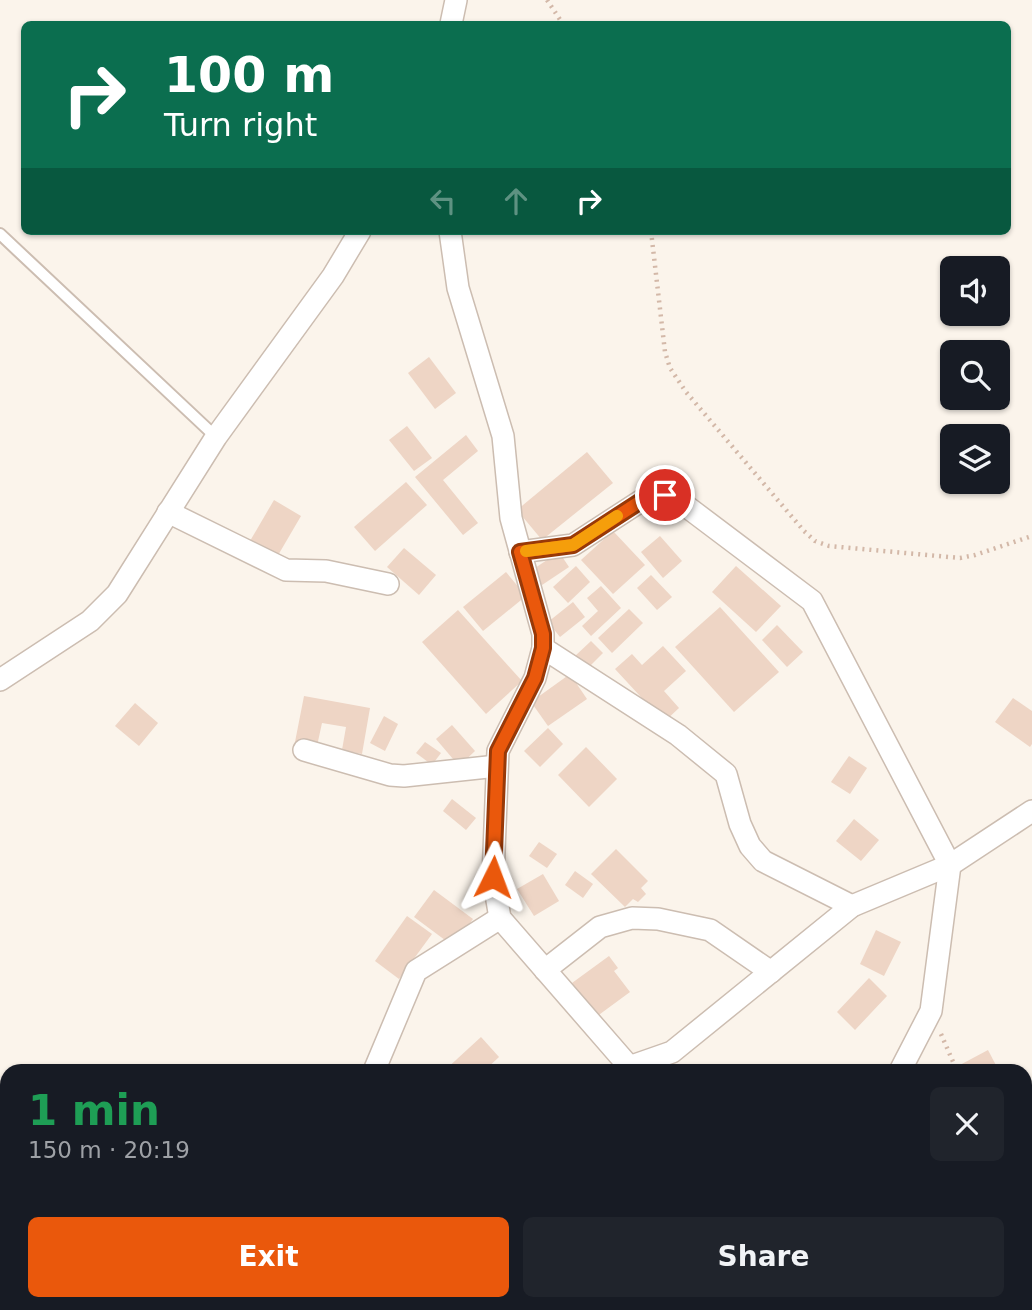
<!DOCTYPE html>
<html lang="en">
<head>
<meta charset="utf-8">
<style>
  body { margin:0; font-family:"DejaVu Sans",sans-serif; background:#20242c; color:#f1f3f6; height:100vh; display:flex; flex-direction:column; font-size:26px; white-space:nowrap }
  * { box-sizing:border-box; margin:0 }
  p { font-size:23px; color:#9ea1a6 }
  .icon { flex:none; width:38px; height:38px; fill:none; stroke:currentColor; stroke-width:2; stroke-linecap:round; stroke-linejoin:round }
  .map { position:relative; flex:1; overflow:hidden }
  .side { position:absolute; left:0px; top:1064px; width:1032px; height:247px; display:flex; flex-direction:column; background:#171b24; border-radius:21px 21px 0 0; box-shadow:0 2px 5px #0004 }
  .side>* { flex:none }
  .hud { position:absolute; left:21px; top:21px; width:990px; height:214px; border-radius:10px; box-shadow:0 2px 5px #0004; background:#0b6e4f; color:#fff; overflow:hidden }
  .controls { position:absolute; left:940px; top:256px; display:grid; gap:14px }
  .controls a { display:grid; place-items:center; width:70px; height:70px; border-radius:10px; background:#171b24; box-shadow:0 2px 5px #0004; font-size:35px }
  .pin { position:absolute; display:grid; place-items:center; width:60px; height:60px; color:#fff; margin:-30px; border:4px solid #fff; border-radius:50%; box-shadow:0 2px 7px #0007 }
  .me { position:absolute; width:77px; margin:-38px; rotate:3deg; stroke-linejoin:round; filter:drop-shadow(0 0 5px #0008) }
  .turn { display:flex; align-items:center; gap:24px; height:147px; padding:0 28px; font-size:32px }
  .turn .icon { width:91px; height:91px; stroke-width:2.5 }
  .turn b { display:block; font-size:49px; line-height:60px }
  .lanes { display:flex; align-items:center; height:66px; padding:0 28px; background:#0003; justify-content:center; gap:35px; direction:ltr }
  .lanes .off { opacity:.35 }
  .round { display:grid; place-items:center; flex:none; width:74px; height:74px; border-radius:10px; background:#20242c }
  .overview { display:flex; align-items:center; justify-content:space-between; height:119px; padding:0 28px }
  h1 { font-size:42px; font-weight:800; line-height:52px; color:#1e9e55 }
  .primary-button { display:flex; gap:14px; margin-top:auto; padding:14px 28px }
  .primary-button a { flex:1; height:80px; border-radius:10px; background:#ea580c; color:#fff; font-size:28px; font-weight:800; line-height:80px; text-align:center }
  .primary-button a+a { background:#20242c; color:#f1f3f6 }
  .map>svg:first-child { display:block }
  .building { fill:#eed5c5 }
  .lines { fill:none; stroke-linecap:round; stroke-linejoin:round }
  .lane-casing { stroke:#ccbdb1; stroke-width:14 }
  .street-casing { stroke:#ccbdb1; stroke-width:24 }
  .path { stroke:#d3b8a8; stroke-width:4.5; stroke-dasharray:2 5; stroke-linecap:butt }
  .lane { stroke:#fff; stroke-width:10 }
  .street { stroke:#fff; stroke-width:21 }
  .route-casing { stroke:#983908; stroke-width:18 }
  .route { stroke:#ea580c; stroke-width:12 }
  .slow { stroke:#f59e0b; stroke-width:12 }
</style>
</head>
<body>
<div class="map">
<svg width="1032" height="1310" viewBox="0 0 1032 1310">
  <rect width="100%" height="100%" fill="#fbf4eb"/>
  <g class="building">
    <path d="M429,357L456,393L435,409L408,373Z"/>
    <path d="M407,426L432,458L414,471L389,440Z"/>
    <path d="M466,435L478,451L443,480L478,523L463,535L415,477Z"/>
    <path d="M587,452L613,483L542,540L517,510Z"/>
    <path d="M406,482L427,505L375,551L354,527Z"/>
    <path d="M274,500L301,516L277,557L250,541Z"/>
    <path d="M613,531L645,565L613,594L581,560Z"/>
    <path d="M660,536L682,561L663,578L641,552Z"/>
    <path d="M404,548L436,575L419,595L387,567Z"/>
    <path d="M559,552L569,567L542,585L532,570Z"/>
    <path d="M576,566L590,582L568,603L553,587Z"/>
    <path d="M736,566L781,606L756,632L712,592Z"/>
    <path d="M506,572L526,596L483,631L463,607Z"/>
    <path d="M651,575L672,597L657,610L637,588Z"/>
    <path d="M601,586L621,608L591,636L582,626L598,611L587,598Z"/>
    <path d="M573,602L585,617L560,637L548,622Z"/>
    <path d="M720,607L779,672L734,712L675,647Z"/>
    <path d="M629,609L643,623L612,653L598,638Z"/>
    <path d="M458,610L522,681L486,714L422,642Z"/>
    <path d="M777,625L803,652L787,667L762,640Z"/>
    <path d="M591,641L603,653L587,669L574,657Z"/>
    <path d="M663,646L686,671L664,691L679,708L664,722L615,669L632,654L642,665Z"/>
    <path d="M570,674L587,699L548,726L531,702Z"/>
    <path d="M304,696L370,708L362,754L342,750L346,727L322,723L317,746L295,742Z"/>
    <path d="M1013,698L1032,711V744L1030,747L995,722Z"/>
    <path d="M135,703L158,723L139,746L115,726Z"/>
    <path d="M384,716L398,724L385,751L370,743Z"/>
    <path d="M452,725L475,751L459,766L436,739Z"/>
    <path d="M548,728L563,744L540,767L524,751Z"/>
    <path d="M425,742L441,753L432,765L416,753Z"/>
    <path d="M586,747L617,779L589,807L558,775Z"/>
    <path d="M849,756L867,768L850,794L831,782Z"/>
    <path d="M452,799L476,818L466,830L443,811Z"/>
    <path d="M854,819L879,840L861,861L836,841Z"/>
    <path d="M539,842L557,854L547,868L529,856Z"/>
    <path d="M616,849L648,881L641,888L646,894L638,902L633,899L625,907L591,874Z"/>
    <path d="M575,871L593,884L583,898L565,885Z"/>
    <path d="M543,874L559,901L534,916L517,889Z"/>
    <path d="M434,890L473,919L453,946L414,917Z"/>
    <path d="M407,916L432,934L399,979L375,961Z"/>
    <path d="M876,930L901,942L884,976L860,964Z"/>
    <path d="M609,956L618,968L614,971L630,992L596,1017L572,983Z"/>
    <path d="M869,978L887,996L855,1030L837,1012Z"/>
    <path d="M481,1037L499,1057L484,1071H444Z"/>
    <path d="M988,1050L999,1071H961L958,1066Z"/>
  </g>
  <g class="lines">
    <defs>
      <path id="lane" d="M0,234L216,437"/>
      <g id="street">
        <path d="M451,24L456,0"/>
        <path d="M450,231L458,288L503,436L511,518L543,634V648L535,678L498,751L493,877L500,918L633,1071"/>
        <path d="M168,512L286,570L326,571L388,584"/>
        <path d="M520,552L573,545L650,495H665L678,500L812,601L950,865L931,1011L900,1071"/>
        <path d="M543,648L678,735L726,774L740,824L750,846L763,861L852,906"/>
        <path d="M0,680L90,621L117,594L216,437L333,276L360,231"/>
        <path d="M304,750L390,775L404,776L497,766"/>
        <path d="M545,970L600,927L632,918L658,919L710,930L771,972"/>
        <path d="M629,1067L672,1052L852,906L950,865L1032,811"/>
        <path d="M374,1071L416,971L500,918"/>
        <path d="M259,1310L263,1304"/>
        <path d="M778,1310L782,1304"/>
      </g>
    </defs>
    <use href="#lane" class="lane-casing"/>
    <use href="#street" class="street-casing"/>
    <g class="path">
      <path d="M547,0L563,24"/>
      <path d="M651,231L665,352L670,368L686,392L804,531L815,541L829,546L960,558L975,555L1032,536"/>
      <path d="M941,1034L957,1071"/>
      <path d="M1026,1230L1032,1246"/>
      <path d="M985,1304L996,1310"/>
    </g>
    <use href="#lane" class="lane"/>
    <use href="#street" class="street"/>
  </g>
  <g class="lines">
    <defs>
      <path id="route" d="M493,877L498,751L535,678L543,648V634L520,552L573,545L650,495H665"/>
    </defs>
    <use href="#route" class="route-casing"/>
    <use href="#route" class="route"/>
    <path class="slow" d="M526,551L573,545L617,516"/>
  </g>
</svg>
<div class="controls">
<a><svg class="icon" aria-label="sound" viewBox="0 0 24 24"><path d="M4 9h4l5-4v14l-5-4H4zM17 9q2 3 0 6"/></svg></a>
<a><svg class="icon" aria-label="search" viewBox="0 0 24 24"><circle cx="10" cy="10" r="6"/><path d="M15 15l6 6"/></svg></a>
<a><svg class="icon" aria-label="layers" viewBox="0 0 24 24"><path d="M12 4l9 5-9 5-9-5zM3 14l9 5 9-5"/></svg></a>
</div>
<div class="pin" style="left:665px;top:495px;background:#d93025"><svg class="icon" aria-label="arrive" viewBox="0 0 24 24"><path d="M6 21V4h12l-3 4 3 4H6"/></svg></div>
<svg class="me" style="left:493px;top:877px" viewBox="-20 -20 40 40"><path d="M0-17L14 15 0 8-14 15z" fill="#ea580c" stroke="#fff" stroke-width="4"/></svg>
<div class="hud">
<div class="turn"><svg class="icon" aria-label="right" viewBox="0 0 24 24"><path d="M7 20v-9h11M14 6l5 5-5 5"/></svg><div><b>100 m</b>Turn right</div></div>
<div class="lanes"><svg class="icon off" aria-label="left" viewBox="0 0 24 24"><path d="M17 20v-9H6M10 6l-5 5 5 5"/></svg><svg class="icon off" aria-label="ahead" viewBox="0 0 24 24"><path d="M12 20V5M6 11l6-6 6 6"/></svg><svg class="icon" aria-label="right" viewBox="0 0 24 24"><path d="M7 20v-9h11M14 6l5 5-5 5"/></svg></div>
</div>
<section class="side">
<div class="overview"><div><h1>1 min</h1><p>150 m · 20:19</p></div><a class="round"><svg class="icon" aria-label="close" viewBox="0 0 24 24"><path d="M6 6l12 12M18 6L6 18"/></svg></a></div>
<div class="primary-button"><a>Exit</a><a>Share</a></div>
</section>
</div>
</body>
</html>
